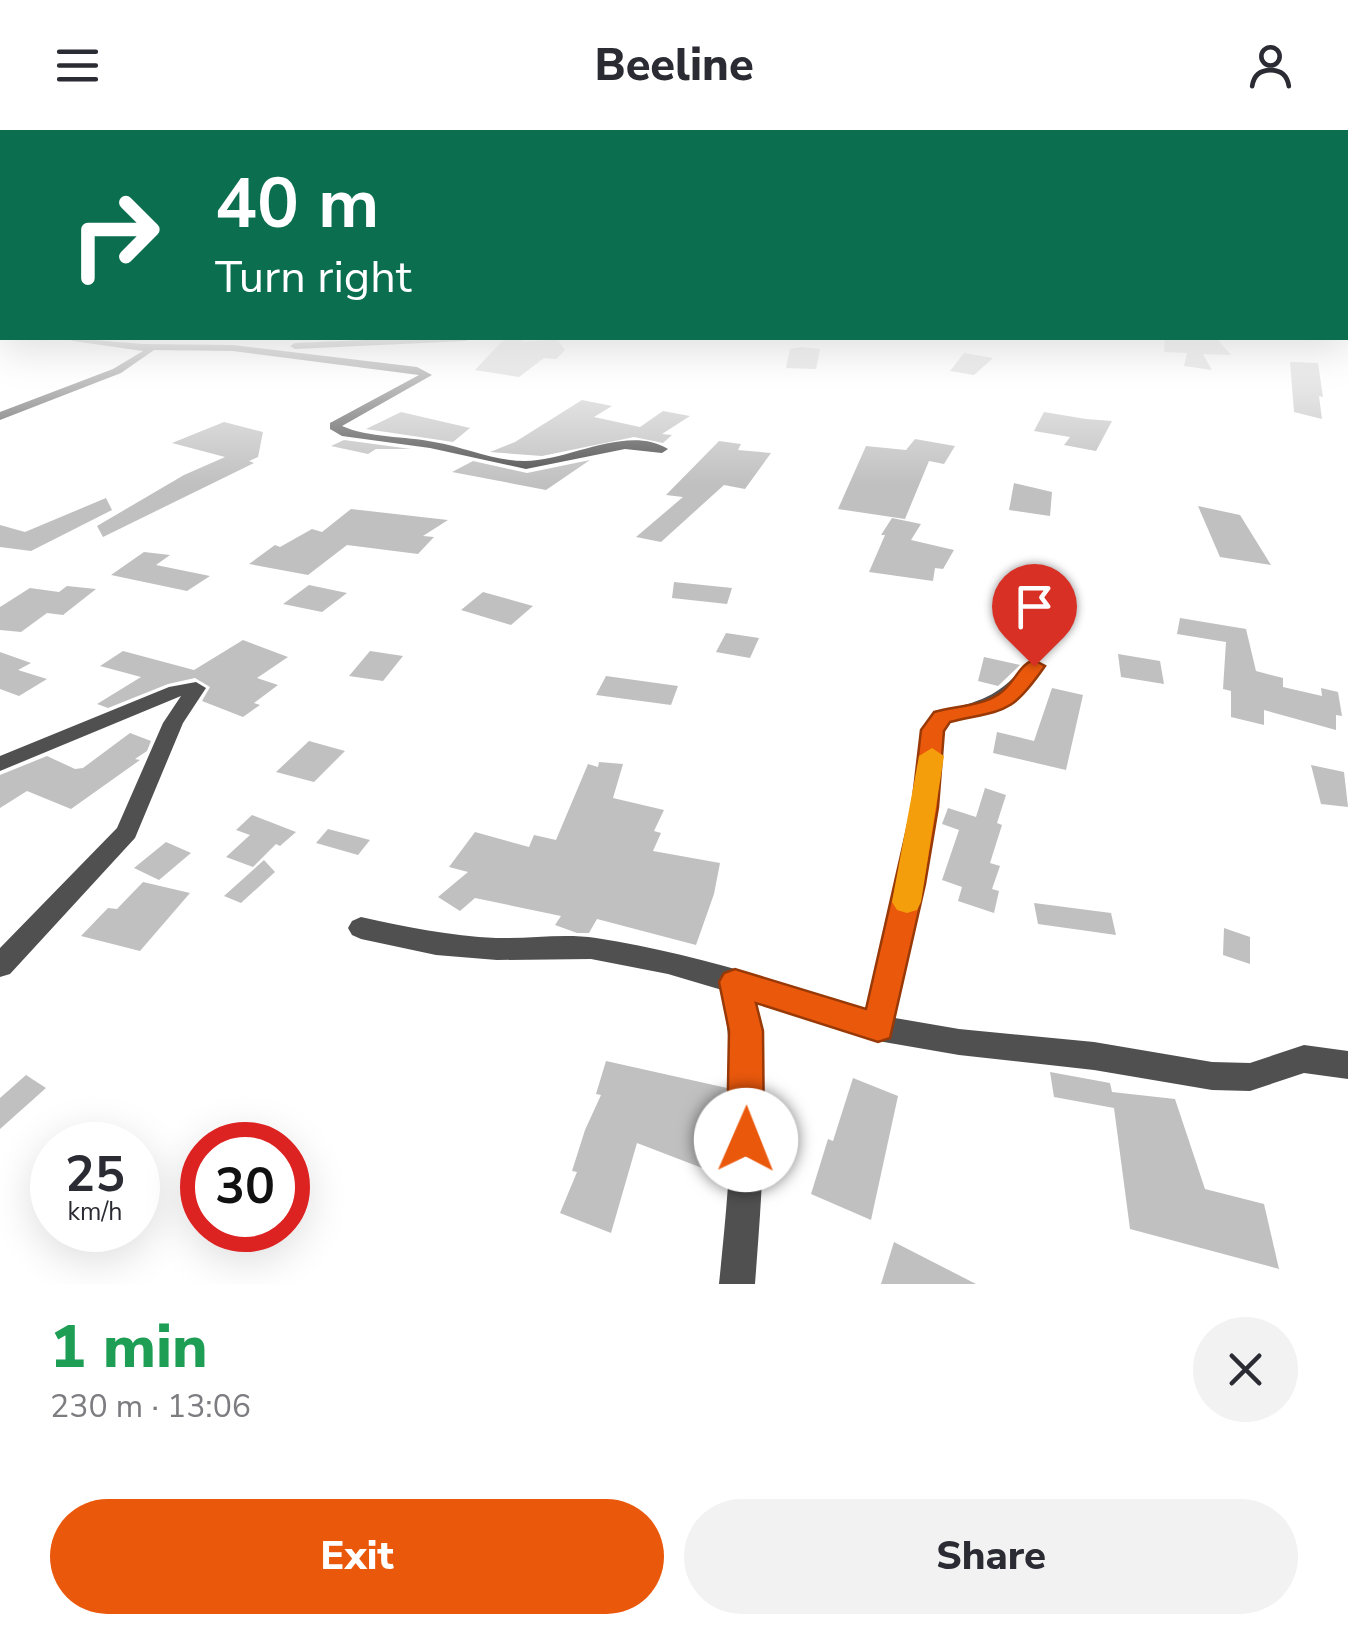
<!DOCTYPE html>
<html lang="en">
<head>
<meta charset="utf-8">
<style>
  body { margin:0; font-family:"Nunito Sans",sans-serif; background:#f2f2f3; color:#2b2b33; height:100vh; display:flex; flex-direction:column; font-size:38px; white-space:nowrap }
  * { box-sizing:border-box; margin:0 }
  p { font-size:32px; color:#7c7c81 }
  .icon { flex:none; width:55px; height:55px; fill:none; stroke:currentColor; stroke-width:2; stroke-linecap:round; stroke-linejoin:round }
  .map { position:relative; height:1154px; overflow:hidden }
  .drawer { display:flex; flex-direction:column; background:#fff; flex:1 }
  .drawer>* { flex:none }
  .guide { position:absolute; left:0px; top:0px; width:1350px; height:210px; box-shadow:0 10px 40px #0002; background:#0b6e4f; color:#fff; overflow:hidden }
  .speed { position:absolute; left:30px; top:992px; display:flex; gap:20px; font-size:50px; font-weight:700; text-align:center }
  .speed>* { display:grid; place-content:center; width:130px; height:130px; border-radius:50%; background:#fff; box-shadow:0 10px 40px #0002; line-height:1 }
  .speed small { font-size:25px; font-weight:400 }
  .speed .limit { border:15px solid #d22; background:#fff; color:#111 }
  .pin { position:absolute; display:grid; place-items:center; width:85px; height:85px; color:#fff; margin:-102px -42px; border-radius:50% 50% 50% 0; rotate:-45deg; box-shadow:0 0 10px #0007 }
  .pin .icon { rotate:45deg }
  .me { position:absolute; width:110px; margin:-55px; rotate:1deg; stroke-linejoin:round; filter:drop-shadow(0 0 8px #0008) }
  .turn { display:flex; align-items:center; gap:35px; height:210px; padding:0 50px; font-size:45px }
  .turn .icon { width:130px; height:130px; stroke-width:2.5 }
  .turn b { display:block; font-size:70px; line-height:85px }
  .round { display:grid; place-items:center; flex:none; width:105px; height:105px; border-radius:52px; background:#f2f2f3 }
  .head { display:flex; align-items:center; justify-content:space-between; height:170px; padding:0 50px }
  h1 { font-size:60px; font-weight:800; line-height:75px; color:#1e9e55 }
  .cta { display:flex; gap:20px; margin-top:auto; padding:20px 50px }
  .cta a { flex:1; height:115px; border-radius:60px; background:#ea580c; color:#fff; font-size:40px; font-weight:800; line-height:115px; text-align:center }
  .cta a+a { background:#f2f2f3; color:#2b2b33 }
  header { display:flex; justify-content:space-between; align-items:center; height:130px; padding:0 50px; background:#fff; font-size:45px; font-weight:800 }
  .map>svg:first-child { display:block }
  .building { fill:#c0c0c0 }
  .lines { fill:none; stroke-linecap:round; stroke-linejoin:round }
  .minor { fill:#505050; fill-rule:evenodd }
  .route { fill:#ea580c; stroke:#983908; stroke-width:2.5 }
  .slow { fill:#f59e0b }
</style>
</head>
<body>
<header><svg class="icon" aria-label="menu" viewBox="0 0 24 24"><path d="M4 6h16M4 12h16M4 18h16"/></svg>Beeline<svg class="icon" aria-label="person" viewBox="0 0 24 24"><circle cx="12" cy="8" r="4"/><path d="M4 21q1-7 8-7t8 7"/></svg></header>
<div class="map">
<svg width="1348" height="1154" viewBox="0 0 1348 1154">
  <rect width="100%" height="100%" fill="#fff"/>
  <g class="building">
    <path d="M505,208H525L522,212L557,209L565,220L556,229L544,228L519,247L475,240Z"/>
    <path d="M1165,208H1216L1231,225L1203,224L1212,240L1184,236L1187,223L1164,222Z"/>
    <path d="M800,217L820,219L816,239L786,238L790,219Z"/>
    <path d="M964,223L993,228L974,245L950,241Z"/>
    <path d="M1290,232L1318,233L1323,267L1319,266L1322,289L1294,282Z"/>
    <path d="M582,270L612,276L594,287L640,297L663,281L690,286L662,304L672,305L663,313L634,307L542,326L490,322L515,312Z"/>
    <path d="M401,282L470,298L453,312L366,299Z"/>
    <path d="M1044,282L1086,289L1112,291L1096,321L1064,315L1070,307L1034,301Z"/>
    <path d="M224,292L263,302L258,327L249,331L254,333L103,407L97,396L184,345L225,327L172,313Z"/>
    <path d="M915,309L955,316L944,334L929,331L905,389L838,379L866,316L906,320Z"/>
    <path d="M344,310L411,319H376L368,324L331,316Z"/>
    <path d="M719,311L741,314L738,320L771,323L745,359L724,355L661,412L636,407L683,367L666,365Z"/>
    <path d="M590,330L546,360L452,342L473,331L527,343Z"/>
    <path d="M1014,353L1052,362L1050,386L1009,380Z"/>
    <path d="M106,368L112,380L31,421L0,417V395L25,402Z"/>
    <path d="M1198,376L1240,385L1271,435L1220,427Z"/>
    <path d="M351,379L448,390L423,406L434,407L418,424L347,415L308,445L249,434L275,415L280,417L312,399L322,402Z"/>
    <path d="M892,388L921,394L911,410L954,420L943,439L935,438L933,451L869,442L885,405H881Z"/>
    <path d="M144,422L170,425L156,435L210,446L187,461L111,445Z"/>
    <path d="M674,452L732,458L727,474L672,468Z"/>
    <path d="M309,455L347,463L322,482L283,474Z"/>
    <path d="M67,456L96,459L63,485L47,483L21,502L0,500V477L30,458L59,462Z"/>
    <path d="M483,462L533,476L511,495L461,480Z"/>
    <path d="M1180,488L1246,499L1256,541L1283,548V557L1322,566L1321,558L1338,562L1342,586L1336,585V600L1264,580V595L1231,587V561L1223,559L1226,512L1177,504Z"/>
    <path d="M726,503L759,508L750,528L716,522Z"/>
    <path d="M243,510L288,527L257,548L278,555L254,573L260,575L243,587L202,571L210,557L195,548L168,554L108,578L97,574L141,547L100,536L123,521L194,540Z"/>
    <path d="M370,521L403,526L383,551L349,546Z"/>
    <path d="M0,522L31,533L18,540L47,549L19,566L0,559Z"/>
    <path d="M1118,524L1160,531L1164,554L1121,547Z"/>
    <path d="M984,527L1020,535L998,556L978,551Z"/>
    <path d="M606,546L678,556L671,575L596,565Z"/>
    <path d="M1052,558L1083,565L1066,640L993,623L997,602L1034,611Z"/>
    <path d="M130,603L151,611L147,621L135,629L140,630L71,679L27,661L0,678V645L47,626L75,639L83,638Z"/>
    <path d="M309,611L345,621L314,652L276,642Z"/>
    <path d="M599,632L623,634L613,668L664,680L654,701L661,703L653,721L720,733L714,764L696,815L597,789L589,803H577L555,795L561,786L475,768L460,781L438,767L468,742L449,737L475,702L529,717L534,705L556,710L588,634L598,637Z"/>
    <path d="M1311,635L1344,642L1348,677L1321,674Z"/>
    <path d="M985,658L1006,665L997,693L1002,695L990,733L1000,736L992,759L999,761L994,783L958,771L962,757L942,750L959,700L942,694L948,678L976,687Z"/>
    <path d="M252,685L296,702L280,716L276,714L253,737L226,727L250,705L236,700Z"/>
    <path d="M328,699L370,710L358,725L316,713Z"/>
    <path d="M166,712L191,723L159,750L134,738Z"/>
    <path d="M264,730L275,742L241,773L224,766Z"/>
    <path d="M143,752L190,763L140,821L81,806L108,778L117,779Z"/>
    <path d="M1034,773L1111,783L1116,805L1038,794Z"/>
    <path d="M1224,798L1250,807V834L1223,825Z"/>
    <path d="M606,931L727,958L718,1007L722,1008L710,1041L637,1013L611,1103L560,1083L577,1042L572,1041L585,1000L601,965L596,964Z"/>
    <path d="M1050,942L1110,953L1112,962L1175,969L1205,1059L1264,1074L1279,1139L1130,1099L1114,978L1054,967Z"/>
    <path d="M26,945L46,958L0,999V968Z"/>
    <path d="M853,948L898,966L871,1090L811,1064L828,1009L833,1011Z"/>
    <path d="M894,1112L976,1154H881Z"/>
  </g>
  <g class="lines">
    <g class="minor">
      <path d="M69,208L143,214L233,215L417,237L432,245L342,296C369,308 405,306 434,312C464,317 494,331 525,331C569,331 627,294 668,319L662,323L625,319L526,339L430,318L342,306L330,299V293L419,245L233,221L154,220L121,243L0,290V282L113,239L143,221L73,211Z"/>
      <path d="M414,208H470L465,211L295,219L290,216L295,213Z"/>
      <path d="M1034,530L1043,536C1015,576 995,580 949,592L943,600L923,754L895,888L959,899L1094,912L1212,932L1250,933L1304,915L1348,921V949L1304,943L1250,961L1212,960L1094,940L959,925L878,911L752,868C771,963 762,1059 755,1154H719C729,1056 739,958 722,860L668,844L591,829L497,830L436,825L361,809L352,805L348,798L352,791L361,787C406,797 450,806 496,808C529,809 563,803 596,808C688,822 779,851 868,881L899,754L923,600L935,583C979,571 998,569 1027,532Z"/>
      <path d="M196,552L206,558L183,593L135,708L10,844L0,847V818L117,698L163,593L181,566L0,641V626L169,557Z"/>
    </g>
  </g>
  <linearGradient id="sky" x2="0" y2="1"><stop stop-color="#8aabca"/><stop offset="0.55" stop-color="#fff"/><stop offset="1" stop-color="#fff" stop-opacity="0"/></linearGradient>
  <rect width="1348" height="355" fill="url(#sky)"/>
  <path class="route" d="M1034,530L1045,536C1011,585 1006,579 950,592L944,601L938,677L925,754L890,908L878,912L756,873L763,901L764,1010L759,1023L746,1028L733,1023L727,1010L729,901L719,852L724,843L735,839L866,879L912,677L921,600L934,582C955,576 982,576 999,564C1014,555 1018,535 1034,530Z"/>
  <path class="slow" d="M932,618L944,626L921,772L917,780L907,783L897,780L892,772L919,626Z"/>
</svg>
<div class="speed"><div>25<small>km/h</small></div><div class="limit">30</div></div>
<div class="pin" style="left:1034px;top:536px;background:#d93025"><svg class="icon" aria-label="arrive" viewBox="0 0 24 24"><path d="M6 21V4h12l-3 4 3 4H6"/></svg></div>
<svg class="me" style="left:746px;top:1010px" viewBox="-20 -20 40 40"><circle r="19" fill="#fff"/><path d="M0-13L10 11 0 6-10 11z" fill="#ea580c"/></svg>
<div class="guide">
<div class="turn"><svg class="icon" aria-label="right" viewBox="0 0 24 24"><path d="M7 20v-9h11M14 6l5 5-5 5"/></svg><div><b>40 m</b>Turn right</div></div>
</div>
</div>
<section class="drawer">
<div class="head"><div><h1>1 min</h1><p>230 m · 13:06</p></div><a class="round"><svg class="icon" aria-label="close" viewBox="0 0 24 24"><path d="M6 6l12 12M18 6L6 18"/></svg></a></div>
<div class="cta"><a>Exit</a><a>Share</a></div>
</section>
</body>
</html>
